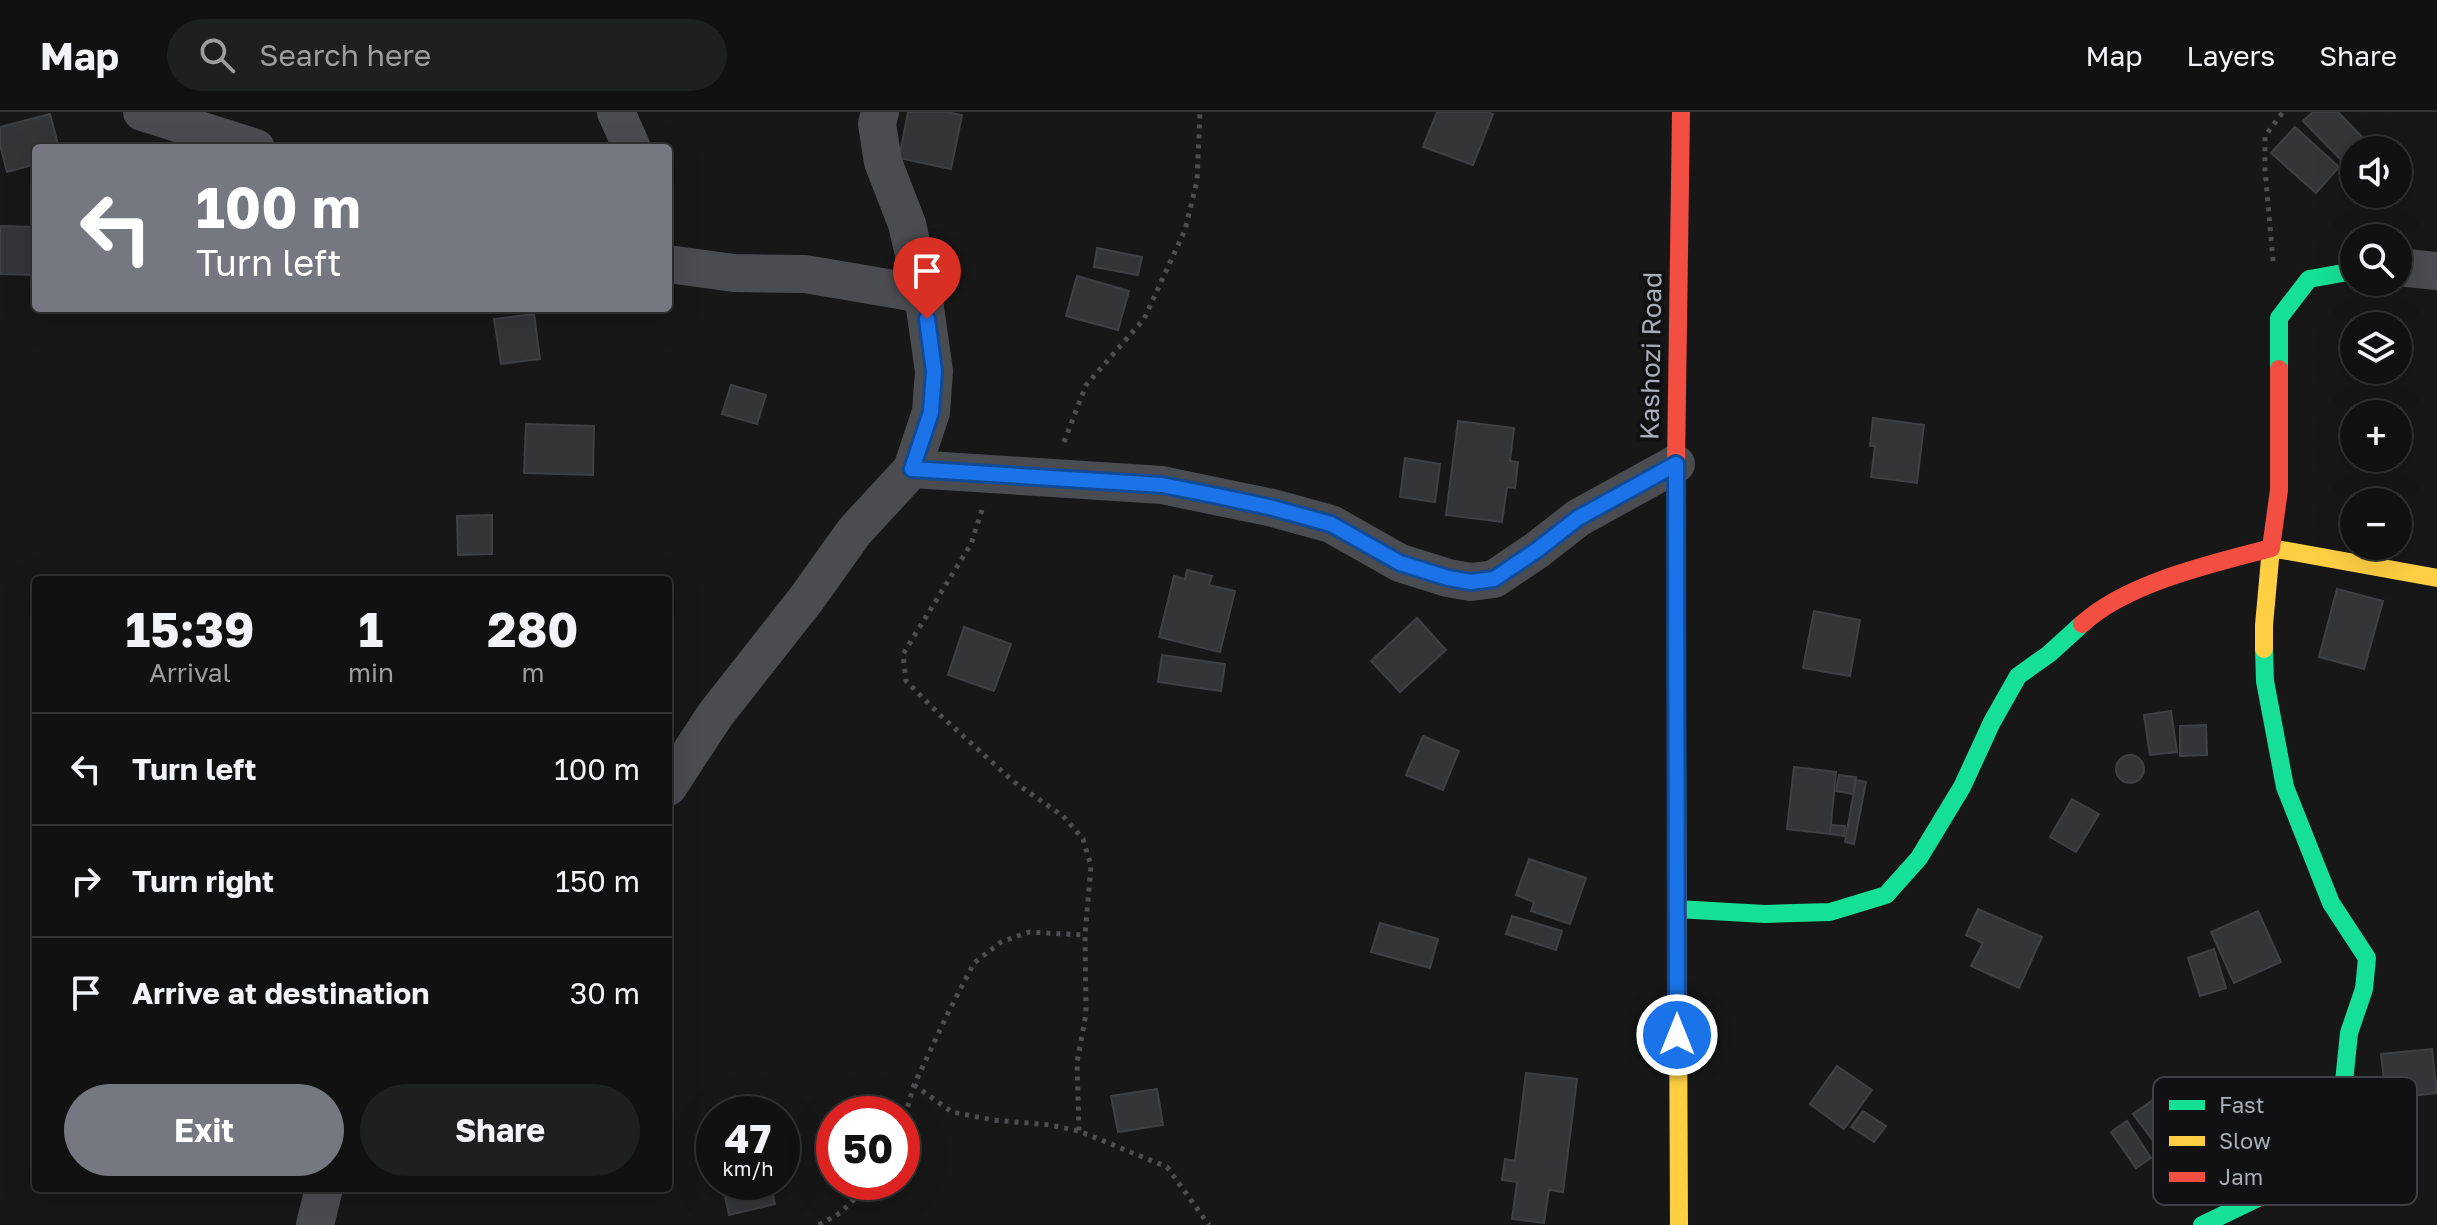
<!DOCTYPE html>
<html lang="en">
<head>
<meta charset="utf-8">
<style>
  body { margin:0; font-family:"Golos Text",sans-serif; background:#1e1f1f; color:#f1f3f6; height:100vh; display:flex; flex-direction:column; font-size:30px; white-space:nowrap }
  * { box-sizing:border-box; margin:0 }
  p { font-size:26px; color:#9c9d9f }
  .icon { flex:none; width:44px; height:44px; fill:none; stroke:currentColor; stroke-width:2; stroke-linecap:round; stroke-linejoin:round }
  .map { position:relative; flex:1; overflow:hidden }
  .side { position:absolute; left:32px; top:464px; width:640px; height:616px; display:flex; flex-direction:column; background:#111; border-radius:8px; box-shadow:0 8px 32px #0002,0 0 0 2px #303131 }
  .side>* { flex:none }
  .guide { position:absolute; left:32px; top:32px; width:640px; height:168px; border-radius:8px; box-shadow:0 8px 32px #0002,0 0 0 2px #303131; background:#757880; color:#fff; overflow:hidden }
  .fabs { position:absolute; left:2340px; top:24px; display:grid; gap:16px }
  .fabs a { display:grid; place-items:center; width:72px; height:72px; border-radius:50%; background:#111; box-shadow:0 8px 32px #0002,0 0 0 2px #303131; font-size:40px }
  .speed { position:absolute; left:696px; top:984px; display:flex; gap:16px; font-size:40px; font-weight:700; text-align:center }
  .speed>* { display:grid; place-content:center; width:104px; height:104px; border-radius:50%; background:#111; box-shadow:0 8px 32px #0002,0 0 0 2px #303131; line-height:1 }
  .speed small { font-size:20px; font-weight:400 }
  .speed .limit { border:12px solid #d22; background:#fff; color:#111 }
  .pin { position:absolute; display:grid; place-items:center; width:68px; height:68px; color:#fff; margin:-82px -34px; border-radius:50% 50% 50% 0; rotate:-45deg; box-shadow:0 0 8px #0007 }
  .pin .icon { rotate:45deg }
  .me { position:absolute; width:88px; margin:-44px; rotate:0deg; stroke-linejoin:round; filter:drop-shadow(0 0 6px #0008) }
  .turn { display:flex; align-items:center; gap:28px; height:168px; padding:0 32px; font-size:36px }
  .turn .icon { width:104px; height:104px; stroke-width:2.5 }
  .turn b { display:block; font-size:56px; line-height:68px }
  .eta { display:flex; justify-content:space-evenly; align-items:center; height:136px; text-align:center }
  .eta b { font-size:48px; font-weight:700; line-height:56px }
  .primary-button { display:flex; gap:16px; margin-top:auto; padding:16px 32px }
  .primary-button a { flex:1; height:92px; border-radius:48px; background:#757880; color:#fff; font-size:32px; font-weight:700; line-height:92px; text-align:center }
  .primary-button a+a { background:#1e1f1f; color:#f1f3f6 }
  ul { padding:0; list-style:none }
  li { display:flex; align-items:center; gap:24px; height:112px; padding:0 32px; border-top:2px solid #303131 }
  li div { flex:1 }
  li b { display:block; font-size:30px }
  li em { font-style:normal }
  header { display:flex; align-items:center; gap:48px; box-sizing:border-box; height:112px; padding:0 40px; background:#111; border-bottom:2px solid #303131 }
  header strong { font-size:38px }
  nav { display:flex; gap:44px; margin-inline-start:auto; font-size:28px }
  .search { width:560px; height:72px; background:#1e1f1f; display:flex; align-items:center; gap:20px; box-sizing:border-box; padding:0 28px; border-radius:44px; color:#9c9d9f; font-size:30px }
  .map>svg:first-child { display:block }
  .building { fill:#343537; stroke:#3f4043; stroke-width:2 }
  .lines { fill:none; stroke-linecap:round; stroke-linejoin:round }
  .path { stroke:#4d4e52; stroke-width:5; stroke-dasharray:4 6; stroke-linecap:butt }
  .street { stroke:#4b4c50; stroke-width:38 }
  .fast { stroke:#16e098; stroke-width:18 }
  .slow { stroke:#ffcf43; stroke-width:18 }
  .jam { stroke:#f24e42; stroke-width:18 }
  .route-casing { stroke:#114b97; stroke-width:20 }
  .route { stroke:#1a73e8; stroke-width:14 }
  .labels { text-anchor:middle; stroke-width:8; stroke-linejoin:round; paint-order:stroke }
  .street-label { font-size:26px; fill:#a8adb8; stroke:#111113 }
  .key { fill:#111113; stroke:#3e4045; stroke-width:2 }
  .key-label { font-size:22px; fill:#a8adb8 }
</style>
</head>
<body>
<header>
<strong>Map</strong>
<div class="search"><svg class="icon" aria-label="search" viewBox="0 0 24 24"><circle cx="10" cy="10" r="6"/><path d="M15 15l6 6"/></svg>Search here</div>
<nav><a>Map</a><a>Layers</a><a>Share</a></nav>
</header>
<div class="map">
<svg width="2437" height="1113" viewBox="0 0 2437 1113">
  <rect width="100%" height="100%" fill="#171717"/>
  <g class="building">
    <path d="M908,0H945L962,3L951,57L899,46Z"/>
    <path d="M1437,0H1487L1493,2L1473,53L1423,35Z"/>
    <path d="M2313,0H2338L2366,29L2354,38L2344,51L2303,9Z"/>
    <path d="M50,2L59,36H36V52L7,60L0,33V15Z"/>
    <path d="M2295,15L2339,55L2316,81L2271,41Z"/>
    <path d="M0,114L36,115V163L0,162Z"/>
    <path d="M1097,136L1142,145L1138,163L1094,155Z"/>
    <path d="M1077,164L1129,179L1118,218L1066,204Z"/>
    <path d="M331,196H381V198L331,197Z"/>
    <path d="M534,202L540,247L501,252L494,207Z"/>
    <path d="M731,273L766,283L757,312L722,302Z"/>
    <path d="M1873,306L1924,313L1917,371L1871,365L1875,334H1870Z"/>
    <path d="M1458,309L1514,316L1510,349L1518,350L1515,376L1507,375L1502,410L1446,403Z"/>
    <path d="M526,312L594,314L593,363L524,361Z"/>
    <path d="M1405,346L1440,352L1435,390L1400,385Z"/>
    <path d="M492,403V442L458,443L457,404Z"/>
    <path d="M1187,458L1212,464L1209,473L1235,479L1220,540L1159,525L1174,464L1185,467Z"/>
    <path d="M2337,477L2383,489L2364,557L2319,545Z"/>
    <path d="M1814,499L1860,508L1850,564L1803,556Z"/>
    <path d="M1417,506L1446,538L1400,580L1371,549Z"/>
    <path d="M964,515L1011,532L994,579L948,563Z"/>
    <path d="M1162,543L1225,552L1221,579L1158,570Z"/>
    <path d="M2171,599L2177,640L2150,643L2144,603Z"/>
    <path d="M2206,613L2207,643L2180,644V614Z"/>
    <path d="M1423,624L1459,639L1443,678L1406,663Z"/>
    <circle cx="2130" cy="657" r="14"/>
    <path d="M1794,655L1836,660L1830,722L1787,717Z"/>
    <path d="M1839,663L1856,665L1853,682L1836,679Z"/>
    <path d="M1856,668L1866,670L1854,732L1845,730Z"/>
    <path d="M2072,687L2099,702L2076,740L2050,725Z"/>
    <path d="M1831,713L1845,714L1844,724L1830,722Z"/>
    <path d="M1529,747L1586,766L1570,812L1531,799L1534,790L1516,783Z"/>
    <path d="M1978,797L2042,825L2019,876L1971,854L1983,831L1966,823Z"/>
    <path d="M2258,799L2281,850L2234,871L2211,820Z"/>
    <path d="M1512,804L1562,819L1556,838L1506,822Z"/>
    <path d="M1380,811L1438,827L1430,856L1371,840Z"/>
    <path d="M2214,837L2226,876L2200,884L2188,846Z"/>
    <path d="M2432,937L2437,981L2386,987L2381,942Z"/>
    <path d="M1837,954L1872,978L1844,1017L1810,992Z"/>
    <path d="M1526,961L1577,967L1563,1080L1549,1078L1544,1111L1512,1107L1517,1070L1502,1068L1505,1047L1515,1049Z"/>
    <path d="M2180,969L2215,1017L2169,1050L2133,1002Z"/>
    <path d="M1157,977L1163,1013L1118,1020L1111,984Z"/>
    <path d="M1863,999L1886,1014L1874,1030L1851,1015Z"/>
    <path d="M2127,1009L2151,1046L2136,1056L2111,1020Z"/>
    <path d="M722,1070H770L775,1092L729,1103Z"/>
  </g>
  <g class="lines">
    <g class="path">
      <path d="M2273,149L2265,57V24L2283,0"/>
      <path d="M1064,330L1086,273L1144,207L1185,118L1197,69L1200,0"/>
      <path d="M982,398L971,432L903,542L906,569L940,603L1014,670L1063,704L1083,727L1091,754L1085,823L1086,902L1077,950L1079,1019"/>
      <path d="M914,973L952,1000L993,1008L1050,1013L1079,1019L1167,1055L1209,1113"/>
      <path d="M902,1014L914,973L949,899L974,851L1001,830L1029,820L1085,823"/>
      <path d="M819,1113L840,1101L872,1070"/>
    </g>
    <g class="street">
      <path d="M142,0L256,36"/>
      <path d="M616,0L632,36"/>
      <path d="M668,152L734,161L805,162L923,182"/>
      <path d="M2398,155L2437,159"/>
      <path d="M912,357L1162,373L1273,396L1331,412L1400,451L1448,466L1471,470L1494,467L1537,438L1578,406L1676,352"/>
      <path d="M668,675L715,603L807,486L854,420L912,357L931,300L934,259L923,182L907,112L883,50L877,12L880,0"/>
      <path d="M315,1113L324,1076"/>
    </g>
    <g class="fast">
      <path d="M2279,257V206L2309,167L2354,159"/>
      <path d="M1676,797L1765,802L1830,800L1886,783L1919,746L1962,675L1992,610L2018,564L2049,542L2082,512"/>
      <path d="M2202,1113L2256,1087L2319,1035L2341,999L2349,921L2364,877L2367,846L2331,791L2285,675L2265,569L2264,537"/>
    </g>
    <g class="slow">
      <path d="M2264,537V513L2271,436L2437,466"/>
      <path d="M1677,648L1679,1113"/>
    </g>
    <g class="jam">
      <path d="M2082,512C2128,470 2212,452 2271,436L2279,378V257"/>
      <path d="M1677,648L1676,352L1681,0"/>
    </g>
  </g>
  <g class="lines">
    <defs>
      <path id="route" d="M927,207L934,259L931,300L912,357L1162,373L1218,384L1273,396L1331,412L1400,451L1448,466L1471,470L1494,467L1537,438L1578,406L1676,352L1677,923"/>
    </defs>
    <use href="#route" class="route-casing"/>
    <use href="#route" class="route"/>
  </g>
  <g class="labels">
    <g class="street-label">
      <text transform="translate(1651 244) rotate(-89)" y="9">Kashozi Road</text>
    </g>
  </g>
  <rect x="2153" y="965" width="264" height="128" rx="12" class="key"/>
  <rect x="2169" y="988" width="36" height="10" fill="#16e098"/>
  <rect x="2169" y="1024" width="36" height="10" fill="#ffcf43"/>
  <rect x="2169" y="1060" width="36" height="10" fill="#f24e42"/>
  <g class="key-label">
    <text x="2219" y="1001">Fast</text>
    <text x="2219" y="1037">Slow</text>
    <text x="2219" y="1073">Jam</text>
  </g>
</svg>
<div class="fabs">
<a><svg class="icon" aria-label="sound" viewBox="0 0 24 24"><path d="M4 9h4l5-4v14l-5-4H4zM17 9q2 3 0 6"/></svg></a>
<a><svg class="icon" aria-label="search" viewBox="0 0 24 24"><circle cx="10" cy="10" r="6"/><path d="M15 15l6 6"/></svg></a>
<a><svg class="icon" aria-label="layers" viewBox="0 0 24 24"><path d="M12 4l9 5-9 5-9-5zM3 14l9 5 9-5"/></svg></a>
<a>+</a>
<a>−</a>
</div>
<div class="speed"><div>47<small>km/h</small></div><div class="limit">50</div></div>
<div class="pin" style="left:927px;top:207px;background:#d93025"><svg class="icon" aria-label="arrive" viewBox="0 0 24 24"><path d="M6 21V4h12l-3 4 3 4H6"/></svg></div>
<svg class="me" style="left:1677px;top:923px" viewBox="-20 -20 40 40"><circle r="17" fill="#1a73e8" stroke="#fff" stroke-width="3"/><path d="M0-11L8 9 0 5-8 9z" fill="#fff"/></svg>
<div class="guide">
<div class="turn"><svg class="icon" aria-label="left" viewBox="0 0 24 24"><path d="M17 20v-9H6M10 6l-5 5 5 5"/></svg><div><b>100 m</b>Turn left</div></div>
</div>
<section class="side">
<div class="eta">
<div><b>15:39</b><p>Arrival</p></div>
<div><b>1</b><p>min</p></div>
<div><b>280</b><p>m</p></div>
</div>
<ul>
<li><svg class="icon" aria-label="left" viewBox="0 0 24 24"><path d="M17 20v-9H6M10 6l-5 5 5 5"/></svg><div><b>Turn left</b></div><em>100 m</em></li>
<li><svg class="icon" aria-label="right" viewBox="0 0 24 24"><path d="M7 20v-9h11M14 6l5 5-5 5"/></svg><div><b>Turn right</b></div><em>150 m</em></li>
<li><svg class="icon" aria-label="arrive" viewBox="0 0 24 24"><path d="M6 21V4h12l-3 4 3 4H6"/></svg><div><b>Arrive at destination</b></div><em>30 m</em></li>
</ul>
<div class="primary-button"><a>Exit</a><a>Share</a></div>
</section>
</div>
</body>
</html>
